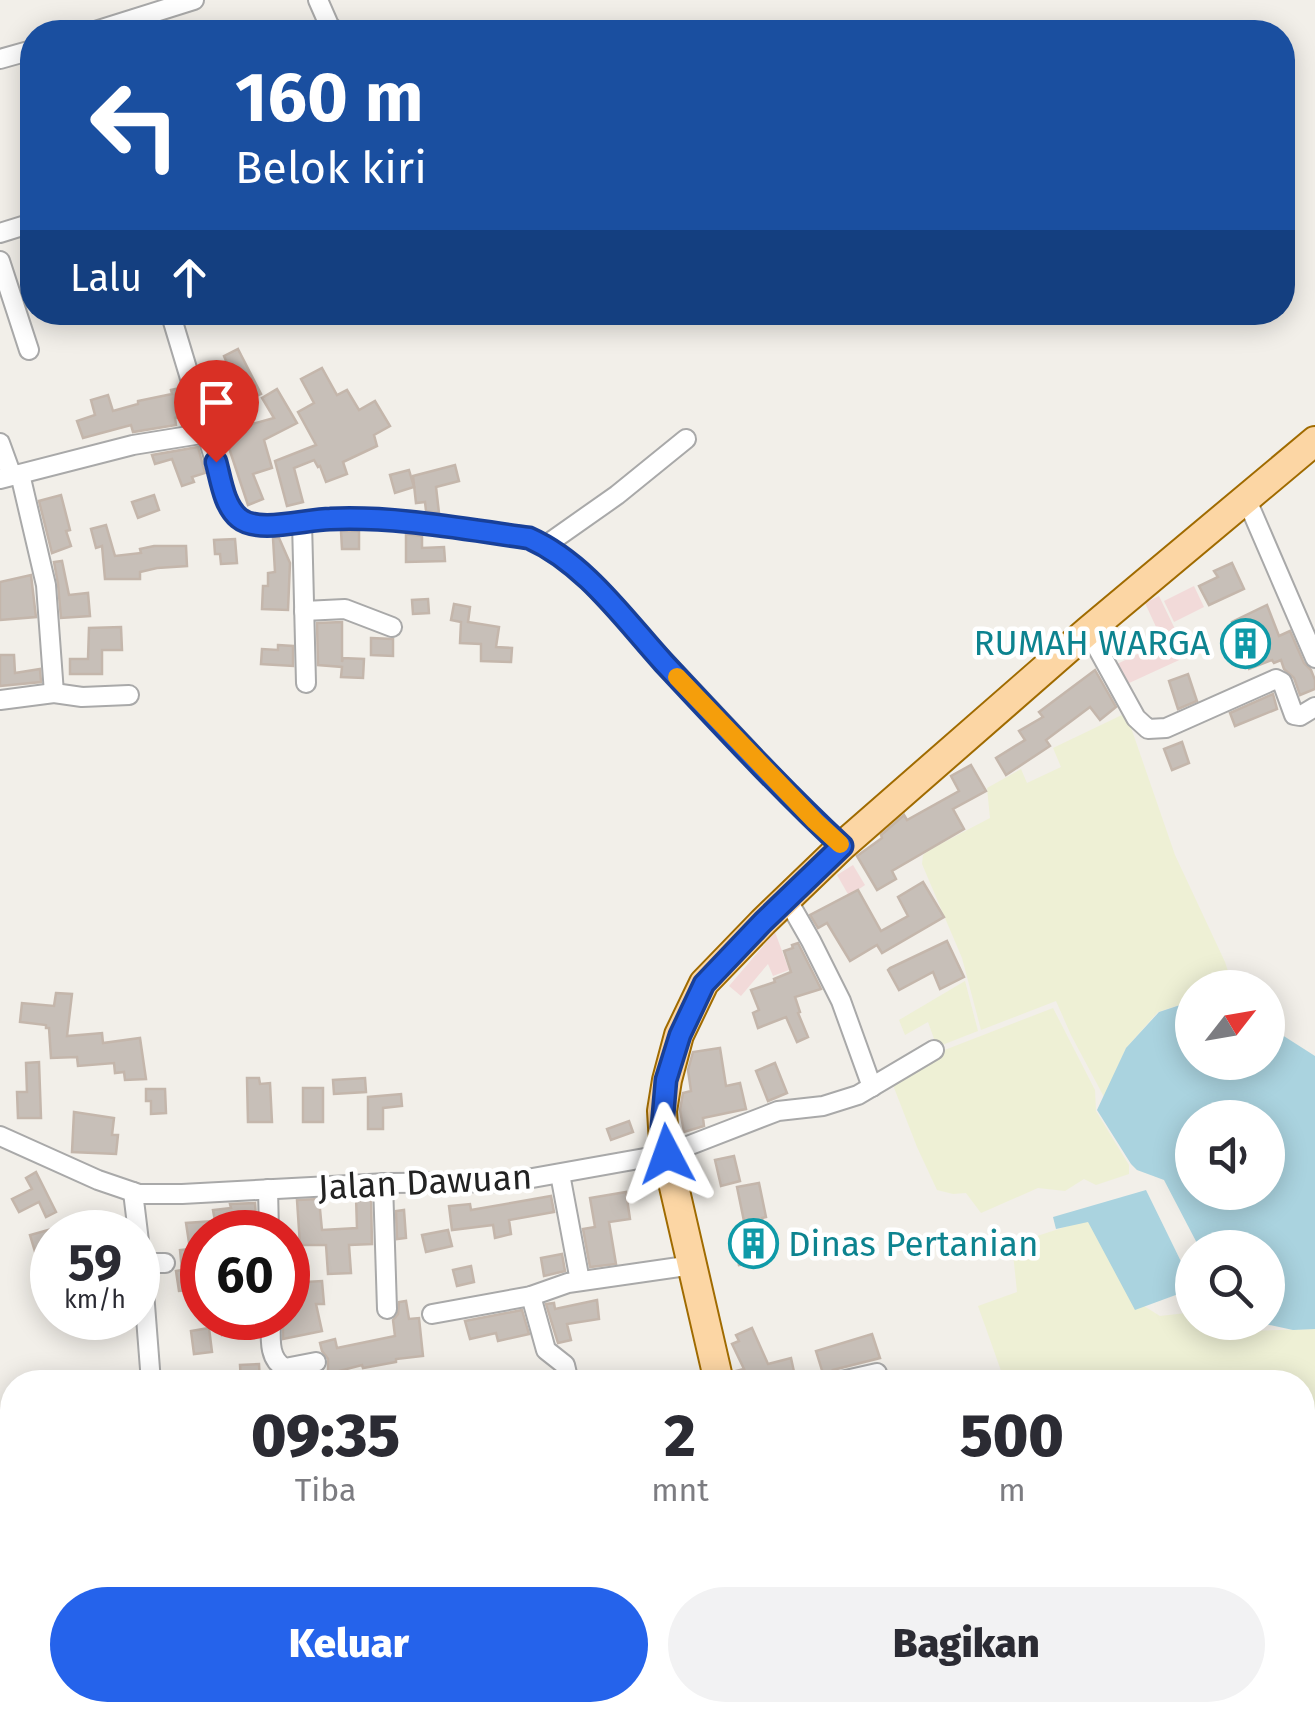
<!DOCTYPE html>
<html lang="id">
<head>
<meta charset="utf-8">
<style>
  body { margin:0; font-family:"Fira Sans",sans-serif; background:#f2f2f3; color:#2b2b33; height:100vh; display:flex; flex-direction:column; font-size:38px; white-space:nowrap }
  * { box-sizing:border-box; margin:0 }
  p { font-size:32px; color:#7c7c81 }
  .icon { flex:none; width:55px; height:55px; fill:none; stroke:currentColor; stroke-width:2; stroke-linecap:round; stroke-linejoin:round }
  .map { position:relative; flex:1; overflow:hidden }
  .sheet { position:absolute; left:0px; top:1370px; width:1315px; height:352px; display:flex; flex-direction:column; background:#fff; border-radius:40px 40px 0 0; box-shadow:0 5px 25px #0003 }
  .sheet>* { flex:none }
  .guide { position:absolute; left:20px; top:20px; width:1275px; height:305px; border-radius:40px; box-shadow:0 5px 25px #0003; background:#1a4fa0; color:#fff; overflow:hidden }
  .needle { width:65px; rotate:59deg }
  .fabs { position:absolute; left:1175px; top:970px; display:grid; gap:20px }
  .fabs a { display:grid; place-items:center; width:110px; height:110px; border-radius:50%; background:#fff; box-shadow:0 5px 25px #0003; font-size:50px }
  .speed { position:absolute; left:30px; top:1210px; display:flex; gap:20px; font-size:50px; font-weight:700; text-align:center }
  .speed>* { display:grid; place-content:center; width:130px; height:130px; border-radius:50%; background:#fff; box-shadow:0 5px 25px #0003; line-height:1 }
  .speed small { font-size:25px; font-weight:400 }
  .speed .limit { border:15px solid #d22; background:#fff; color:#111 }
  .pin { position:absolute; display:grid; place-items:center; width:85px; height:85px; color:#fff; margin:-102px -42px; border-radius:50% 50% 50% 0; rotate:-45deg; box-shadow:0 0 10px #0007 }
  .pin .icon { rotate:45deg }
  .me { position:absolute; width:110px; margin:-55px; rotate:356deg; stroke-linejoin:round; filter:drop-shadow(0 0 8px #0008) }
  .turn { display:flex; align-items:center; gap:35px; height:210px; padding:0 50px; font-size:45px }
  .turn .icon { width:130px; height:130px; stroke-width:2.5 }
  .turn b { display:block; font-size:70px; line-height:85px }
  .then { display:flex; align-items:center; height:95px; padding:0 50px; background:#0003; gap:20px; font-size:38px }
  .eta { display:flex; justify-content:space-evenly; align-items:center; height:170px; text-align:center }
  .eta b { font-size:60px; font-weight:800; line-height:70px }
  .action { display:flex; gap:20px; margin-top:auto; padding:20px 50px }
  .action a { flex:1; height:115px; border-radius:60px; background:#2563eb; color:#fff; font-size:40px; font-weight:800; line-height:115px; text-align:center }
  .action a+a { background:#f2f2f3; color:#2b2b33 }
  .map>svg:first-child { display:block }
  .commercial { fill:#f2dad9 }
  .farmland { fill:#eef0d5 }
  .water { fill:#aad3df; fill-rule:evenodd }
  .building { fill:#c7bfb8; stroke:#c4b6ab; stroke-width:2.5 }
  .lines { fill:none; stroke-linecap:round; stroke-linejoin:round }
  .street-casing { stroke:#a9a9a9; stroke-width:22 }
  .primary-casing { stroke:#a06b00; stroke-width:32 }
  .street { stroke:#fff; stroke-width:18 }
  .primary { stroke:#fcd6a4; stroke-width:28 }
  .route-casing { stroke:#184099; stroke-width:25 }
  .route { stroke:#2563eb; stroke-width:18 }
  .slow { stroke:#f59e0b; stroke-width:18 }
  .labels { text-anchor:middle; stroke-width:9; stroke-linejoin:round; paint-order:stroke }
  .culture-label { font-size:35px; fill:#0d838f; stroke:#fff; text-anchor:end }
  .street-label { font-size:35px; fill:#222; stroke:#fff }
</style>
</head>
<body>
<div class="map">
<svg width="1315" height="1722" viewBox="0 0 1315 1722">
  <rect width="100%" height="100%" fill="#f2efe9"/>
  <g class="commercial">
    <path d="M1194,586L1204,607L1174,622L1164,601Z"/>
    <path d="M1159,596L1188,656L1127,684L1117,664L1163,642L1145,603Z"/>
    <path d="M853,865L865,885L849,896L837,875Z"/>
    <path d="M775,932L789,970L773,976L768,964L741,996L729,986Z"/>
  </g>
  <g class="farmland">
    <path d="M1126,713L1175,855L1225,962L1229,974V987L1192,988V1001L1158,1012L1126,1048L1104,1097L1071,1035L1056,1001L981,1030L962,958L922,864L923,855L929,850L990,818L987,788L1021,769L1027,783L1061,767L1053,748Z"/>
    <path d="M965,981L978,1031L937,1047L928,1022L905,1035L899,1020Z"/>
    <path d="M1053,1008L1095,1090L1096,1111L1129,1165V1174L1096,1185L1084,1179L1065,1191L1038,1188L981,1213L966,1193L953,1194L937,1190L917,1147L891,1080L924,1058Z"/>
    <path d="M1093,1218L1136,1301L1160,1316L1186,1313L1196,1328H1232L1247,1331L1315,1329V1722H847L837,1710H1302V1382H1005L978,1306L1017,1292L1012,1244Z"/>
  </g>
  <g class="water">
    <path d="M1192,1001V1062H1268V1026L1315,1056V1329L1293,1330L1260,1323L1268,1322V1248L1199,1247L1164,1180L1137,1170L1131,1164L1097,1110L1126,1048L1159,1012ZM1192,1118H1268V1192H1192Z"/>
    <path d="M1146,1190L1192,1284V1289L1135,1310L1088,1222L1056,1229L1053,1217Z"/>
  </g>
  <g class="building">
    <path d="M238,349L261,394L234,406L241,427L274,418L262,398L277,389L297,423L264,440L272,468L253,474L263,499L248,505L229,448L224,449L219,432L230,428L215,394L221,391L212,370L227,363L224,356Z"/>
    <path d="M322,368L337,395L347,390L359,410L375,401L390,426L374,435L377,446L343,462L347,474L326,482L320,466L318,467L314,460L294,468L303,502L287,506L275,461L316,445L298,412L314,403L301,379Z"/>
    <path d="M180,388L188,414L175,418L176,425L133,432L131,425L83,438L77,421L95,415L91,400L108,395L113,411L138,404V401L172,394L171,390Z"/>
    <path d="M198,447L205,473L192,477L194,482L182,486L172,459L155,464L152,455Z"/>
    <path d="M455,465L459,481L436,487L439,513L426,511L425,502L416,503L413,476Z"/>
    <path d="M409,470L414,487L395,493L390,475Z"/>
    <path d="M61,495L70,530L66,531L71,546L52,553L39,501Z"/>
    <path d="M154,495L159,510L138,518L132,502Z"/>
    <path d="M106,525L115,556L141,553L140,549L154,546H186L187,566L157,568L140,572V579H105L102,546L96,548L91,529Z"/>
    <path d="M341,531H359V549H342Z"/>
    <path d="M406,534L422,536V548L444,547L445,561L406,562Z"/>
    <path d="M273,538H279L290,563L288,610L262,609L263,586H268V573L275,572Z"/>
    <path d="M235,539L237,563L221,564L220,554H215L214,540Z"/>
    <path d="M62,561L69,595L88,593L90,616L61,618L58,584L54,562Z"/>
    <path d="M1232,563L1244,589L1209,605L1199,586L1218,577L1214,571Z"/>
    <path d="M31,575L36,617L0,620V582Z"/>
    <path d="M428,599L429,613L413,614L412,600Z"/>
    <path d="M454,604L470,607L468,622L499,627L496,647L512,648L511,662L481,661V644L460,643L461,622L451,620Z"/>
    <path d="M1267,605L1279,636L1290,631L1304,663L1311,670L1315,680V689L1300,695L1294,678L1284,669L1281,660L1274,663L1272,660L1249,669L1242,652L1233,656L1224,633L1234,629L1232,622Z"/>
    <path d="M342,622V662L343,658L364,659L363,678L341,677L342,667L318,665L317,623Z"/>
    <path d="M121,627L122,650H102V674H70V659H88L89,628Z"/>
    <path d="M371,638L393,639V656L371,655Z"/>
    <path d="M278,645L293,646V666L261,664L262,649L278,650Z"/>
    <path d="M0,655H14L15,673L40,669L41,682L0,686Z"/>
    <path d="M1095,670L1116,707L1100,720L1090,707L1046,740L1050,746L1006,775L996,758L1025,740L1019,731L1043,717L1039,712Z"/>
    <path d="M1188,674L1197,701L1178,709L1169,681Z"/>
    <path d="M1273,694L1277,709L1235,726L1230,713Z"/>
    <path d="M1182,742L1189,763L1172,770L1164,749Z"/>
    <path d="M971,765L986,791L953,809L964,829L892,871L896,879L877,890L857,856L882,838L881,835L904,815L907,820L959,791L951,776Z"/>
    <path d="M923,882L944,917L882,953L877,945L850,961L827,923L818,928L810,915L858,890L881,931L908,916L898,897Z"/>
    <path d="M947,941L964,977L940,989L933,972L899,990L888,970L890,968Z"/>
    <path d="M798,943L821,989L795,997L800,1012L798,1013L808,1037L797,1042L786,1017L758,1028L753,1013L759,1010L751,990L775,982L774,979L791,972L784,951L793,948L792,945Z"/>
    <path d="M56,993L72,994L67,1036L102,1033L103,1043L140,1038L146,1079L125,1080L124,1072L115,1073L114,1063L78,1066L77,1057L51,1058L49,1028H46V1025L20,1022L22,1003L54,1006Z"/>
    <path d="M720,1048L726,1086L740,1083L746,1109L703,1118L704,1126L684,1132L680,1110L683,1093L691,1091L688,1070L693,1052Z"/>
    <path d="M39,1062L41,1118H18L17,1092H27L26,1063Z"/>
    <path d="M775,1063L787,1093L768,1101L756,1071Z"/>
    <path d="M247,1078H259L260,1084L270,1083L272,1122H248Z"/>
    <path d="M365,1078L366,1092L334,1094L333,1080Z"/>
    <rect x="303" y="1088" width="20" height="34"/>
    <path d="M146,1089H165L166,1113L151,1114V1101H146Z"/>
    <path d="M401,1094L402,1106L383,1108V1129H368V1097Z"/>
    <path d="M74,1112L114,1118L112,1135H118L116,1154L72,1152Z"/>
    <path d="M629,1121L633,1132L611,1140L607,1129Z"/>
    <path d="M734,1156L740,1181L721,1186L715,1160Z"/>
    <path d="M36,1172L56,1212L46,1217L39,1202L19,1212L12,1199L32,1189L26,1178Z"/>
    <path d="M759,1183L766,1217L762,1218L769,1260L739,1265L735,1245L744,1244L741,1226H745L737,1187Z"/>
    <path d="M626,1192L630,1219L609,1222L616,1264L590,1267L583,1229L595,1227L590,1198Z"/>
    <path d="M371,1196L372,1244L349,1245L351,1273L328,1274L326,1245H300L297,1200L319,1199L322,1230L357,1228L356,1197Z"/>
    <path d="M551,1196L554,1212L509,1220L511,1234L495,1238L493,1225L452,1230L449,1206L470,1204L471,1210Z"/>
    <path d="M255,1203L257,1232H202V1289L179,1291L176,1271L182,1270L180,1250L190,1249L186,1223L215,1221L213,1210L231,1208L230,1204Z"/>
    <path d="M404,1210L406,1238L397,1239L396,1211Z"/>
    <path d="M52,1229V1250L36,1255L30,1235Z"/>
    <path d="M448,1230L452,1246L426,1252L422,1235Z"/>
    <path d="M562,1254L565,1271L544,1276L541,1258Z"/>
    <path d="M471,1266L474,1282L457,1286L453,1270Z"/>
    <path d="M322,1281L324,1304H316L322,1331L283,1339V1322L288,1321V1283Z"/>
    <path d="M597,1300L599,1319L567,1324L571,1340L558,1343L546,1304L554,1303L555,1309Z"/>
    <path d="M406,1301L409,1319L419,1318L423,1356L396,1359V1362L363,1368L362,1365L328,1374V1359L322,1351L320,1343L335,1339L337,1348L395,1336L393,1320L398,1314L399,1302Z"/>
    <path d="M522,1310L529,1334L498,1341L496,1333L470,1339L465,1321Z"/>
    <path d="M218,1318H245L248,1329L222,1335Z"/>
    <path d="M209,1328L212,1352L194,1354L191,1331Z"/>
    <path d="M752,1328L768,1364L791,1358L796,1381L738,1382L736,1371L744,1369L732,1344L739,1341L736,1335Z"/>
    <path d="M872,1334L880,1358L833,1370L828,1374L825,1380L816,1351Z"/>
    <path d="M259,1364L260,1382H241L240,1365Z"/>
    <path d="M12,1641V1658L1,1665L12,1683V1722H0V1648Z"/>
    <path d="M882,1710H942V1713L913,1722H885Z"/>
  </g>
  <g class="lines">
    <defs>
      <g id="street">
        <path d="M318,0L329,25L336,32"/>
        <path d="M92,32L194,0"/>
        <path d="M0,59L32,50"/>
        <path d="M0,233L32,223"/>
        <path d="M0,261L29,350"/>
        <path d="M170,312L224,491C229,503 233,517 246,522C271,532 303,519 330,519C396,516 463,529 529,538C553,549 571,564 591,583L815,821L842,846"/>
        <path d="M0,443L12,476"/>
        <path d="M20,474L46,585L54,693"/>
        <path d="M0,479L133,445L207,433"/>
        <path d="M1246,498L1315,658"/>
        <path d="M302,522L306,683"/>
        <path d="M546,545L617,495L686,439"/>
        <path d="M304,611L345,609L392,627"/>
        <path d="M1088,631L1136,718L1148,729L1166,728L1276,679L1282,682L1294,715L1300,716L1315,707"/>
        <path d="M0,700L54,693L82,697L129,695"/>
        <path d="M787,899L811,941L841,1001L872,1087"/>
        <path d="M0,1136L98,1180L139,1194H182L387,1183L510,1182L667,1154L778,1111L823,1106L858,1095L934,1050"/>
        <path d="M560,1174L580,1281"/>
        <path d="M383,1183L387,1309"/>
        <path d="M268,1189L269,1232"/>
        <path d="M133,1192L142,1266L151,1382"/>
        <path d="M141,1263H165"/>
        <path d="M531,1296L546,1350L565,1365L569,1382"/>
        <path d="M432,1314L531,1296L568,1283L693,1265"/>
        <path d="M271,1318C271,1335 267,1359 285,1368L316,1362"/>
        <path d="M837,1382L877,1373"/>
        <path d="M0,1547L12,1548"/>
      </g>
      <g id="primary">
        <path d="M719,1382L664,1143L662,1111L667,1080L679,1035L704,983L763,922L842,846L1088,631L1315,441"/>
        <path d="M821,1710L826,1722"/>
      </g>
    </defs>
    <use href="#street" class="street-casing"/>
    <use href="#primary" class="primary-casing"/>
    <use href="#street" class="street"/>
    <use href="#primary" class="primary"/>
  </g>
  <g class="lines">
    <defs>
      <path id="route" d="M216,462C221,480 224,506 239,518C258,534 306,519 330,519C396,516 463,529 529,538C585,563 624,619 664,663C722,725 780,788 842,846L763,922L704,984L680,1035L666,1080L662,1127L667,1154"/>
    </defs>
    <use href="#route" class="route-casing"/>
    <use href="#route" class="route"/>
    <path class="slow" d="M677,677L815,821L840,844"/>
  </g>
  <defs>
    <symbol id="building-ring" viewBox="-11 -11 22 22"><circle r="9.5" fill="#fff" stroke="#0f9aa8" stroke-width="1.5"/><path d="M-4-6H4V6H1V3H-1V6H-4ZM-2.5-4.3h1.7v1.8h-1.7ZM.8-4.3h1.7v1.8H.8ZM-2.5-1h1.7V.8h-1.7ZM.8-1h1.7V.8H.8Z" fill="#0f9aa8"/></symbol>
  </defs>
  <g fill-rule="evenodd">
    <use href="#building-ring" x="1218" y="616" width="55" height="55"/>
    <use href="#building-ring" x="726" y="1216" width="55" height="55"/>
  </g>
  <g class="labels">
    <g class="culture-label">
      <text x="1210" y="655">RUMAH WARGA</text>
      <text x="788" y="1256" text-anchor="start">Dinas Pertanian</text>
    </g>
    <g class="street-label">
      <text transform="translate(425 1182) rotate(-3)" y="12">Jalan Dawuan</text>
    </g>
  </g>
</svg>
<div class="fabs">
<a><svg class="needle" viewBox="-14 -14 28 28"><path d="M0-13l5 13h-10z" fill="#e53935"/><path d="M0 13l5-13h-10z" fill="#7c7c81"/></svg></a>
<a><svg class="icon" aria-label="sound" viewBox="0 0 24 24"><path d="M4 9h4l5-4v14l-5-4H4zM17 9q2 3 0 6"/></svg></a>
<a><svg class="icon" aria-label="search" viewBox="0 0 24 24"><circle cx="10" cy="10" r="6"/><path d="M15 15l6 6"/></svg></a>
</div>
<div class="speed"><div>59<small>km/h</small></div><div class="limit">60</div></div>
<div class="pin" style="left:216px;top:462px;background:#d93025"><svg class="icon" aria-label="arrive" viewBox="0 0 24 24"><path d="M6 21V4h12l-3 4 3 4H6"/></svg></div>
<svg class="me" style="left:667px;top:1154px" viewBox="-20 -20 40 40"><path d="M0-17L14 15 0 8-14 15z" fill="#2563eb" stroke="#fff" stroke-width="4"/></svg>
<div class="guide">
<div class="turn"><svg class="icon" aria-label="left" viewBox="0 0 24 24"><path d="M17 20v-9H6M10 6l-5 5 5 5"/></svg><div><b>160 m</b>Belok kiri</div></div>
<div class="then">Lalu<svg class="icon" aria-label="ahead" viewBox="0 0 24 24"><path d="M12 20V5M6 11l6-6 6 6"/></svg></div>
</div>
<section class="sheet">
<div class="eta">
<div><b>09:35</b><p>Tiba</p></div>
<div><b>2</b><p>mnt</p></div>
<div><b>500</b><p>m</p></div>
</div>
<div class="action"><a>Keluar</a><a>Bagikan</a></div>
</section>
</div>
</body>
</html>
